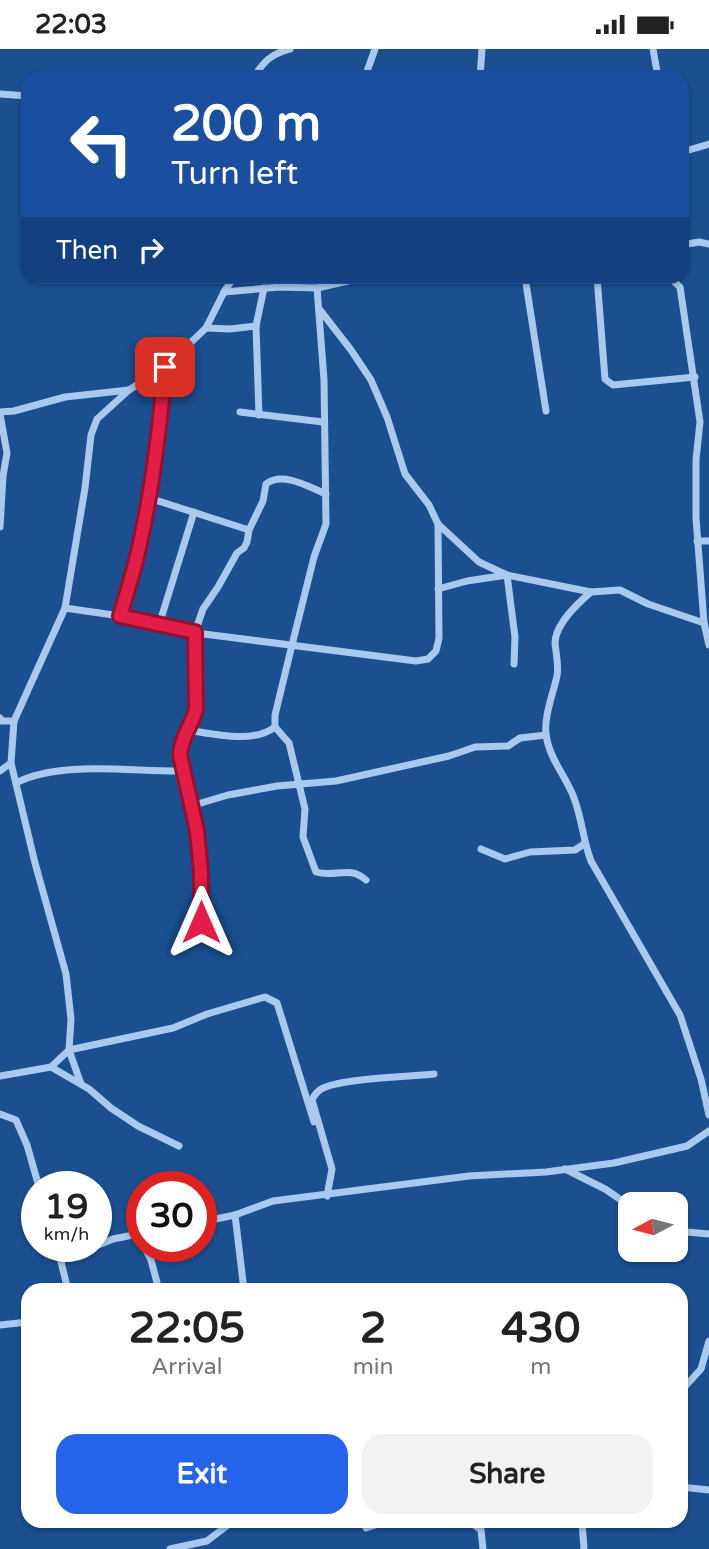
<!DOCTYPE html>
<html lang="en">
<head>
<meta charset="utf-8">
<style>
  body { margin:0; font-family:"Varela Round",sans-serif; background:#f2f2f2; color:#222; height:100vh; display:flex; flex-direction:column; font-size:26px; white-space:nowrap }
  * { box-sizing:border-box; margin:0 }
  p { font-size:23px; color:#767676 }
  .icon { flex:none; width:38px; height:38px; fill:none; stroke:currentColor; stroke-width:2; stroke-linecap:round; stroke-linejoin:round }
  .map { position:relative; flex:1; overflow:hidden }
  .details { position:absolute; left:21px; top:1234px; width:667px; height:245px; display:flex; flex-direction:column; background:#fff; border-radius:21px; box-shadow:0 2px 5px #0004 }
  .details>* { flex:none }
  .banner { position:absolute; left:21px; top:21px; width:668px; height:214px; border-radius:21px; box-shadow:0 2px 5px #0004; background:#1a4fa0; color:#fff; overflow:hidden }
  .needle { width:46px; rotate:263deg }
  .tools { position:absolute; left:618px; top:1143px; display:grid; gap:14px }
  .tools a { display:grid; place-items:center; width:70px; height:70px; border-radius:14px; background:#fff; box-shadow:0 2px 5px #0004; font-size:35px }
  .speed { position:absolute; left:21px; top:1122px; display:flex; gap:14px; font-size:35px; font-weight:700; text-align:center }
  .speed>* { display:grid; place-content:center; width:91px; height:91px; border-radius:50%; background:#fff; box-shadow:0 2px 5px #0004; line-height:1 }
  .speed small { font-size:18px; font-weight:400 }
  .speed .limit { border:10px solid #d22; background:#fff; color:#111 }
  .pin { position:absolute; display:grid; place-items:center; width:60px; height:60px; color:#fff; margin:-30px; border-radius:14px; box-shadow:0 4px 10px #0006 }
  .me { position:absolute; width:77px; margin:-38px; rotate:0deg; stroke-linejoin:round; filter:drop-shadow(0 0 5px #0008) }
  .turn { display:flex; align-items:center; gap:24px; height:147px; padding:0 35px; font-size:32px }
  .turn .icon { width:91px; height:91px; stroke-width:2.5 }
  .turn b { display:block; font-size:49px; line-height:60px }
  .then { display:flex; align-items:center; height:66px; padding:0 35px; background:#0003; gap:14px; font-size:26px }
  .eta { display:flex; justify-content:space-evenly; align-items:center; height:119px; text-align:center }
  .eta b { font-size:42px; font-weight:800; line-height:49px }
  .action { display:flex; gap:14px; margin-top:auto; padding:14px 35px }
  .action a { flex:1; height:80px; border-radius:21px; background:#2563eb; color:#fff; font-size:28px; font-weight:800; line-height:80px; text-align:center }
  .action a+a { background:#f2f2f2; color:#222 }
  .status { display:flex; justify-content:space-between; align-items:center; height:49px; padding:0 35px; background:#fff; direction:ltr }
  .status svg { height:19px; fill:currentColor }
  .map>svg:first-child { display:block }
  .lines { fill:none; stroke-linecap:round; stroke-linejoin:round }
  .street { stroke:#a9c9ee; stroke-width:7 }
  .route-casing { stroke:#92132f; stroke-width:18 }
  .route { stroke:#e11d48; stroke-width:12 }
</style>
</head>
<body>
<div class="status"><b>22:03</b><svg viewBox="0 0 49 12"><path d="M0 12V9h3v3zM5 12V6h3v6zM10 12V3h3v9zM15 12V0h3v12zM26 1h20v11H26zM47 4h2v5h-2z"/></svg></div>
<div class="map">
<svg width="709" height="1500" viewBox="0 0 709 1500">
  <rect width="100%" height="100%" fill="#1b4f8f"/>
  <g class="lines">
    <g class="street">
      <path d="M653,0L658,28"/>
      <path d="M254,28C264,12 271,5 290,0"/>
      <path d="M365,28L375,0"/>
      <path d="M480,28L482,0"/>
      <path d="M0,45L28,47"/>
      <path d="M682,103L709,95"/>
      <path d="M682,196L699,193L709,195"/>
      <path d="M525,228L546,362"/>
      <path d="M597,228L605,330L613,336L695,328"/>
      <path d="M669,228L680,238L700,373L696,411V469L704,574L709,596"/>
      <path d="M224,243L280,238L317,239L357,230L384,228"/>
      <path d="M320,261L351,301L371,331L387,368L405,425L429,456L438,475L479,513L507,526L591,543L620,541L648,555L704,574"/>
      <path d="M206,279L230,280L256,277"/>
      <path d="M0,363L14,362L65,348L129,341"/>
      <path d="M240,363L323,373"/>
      <path d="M0,365L7,404L3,427L0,478"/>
      <path d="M259,366L256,277L264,239"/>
      <path d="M149,449L249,481"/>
      <path d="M697,492H709"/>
      <path d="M438,540L467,532L507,526L515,588L514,615"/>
      <path d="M591,543C578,554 555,576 555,594C556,605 559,616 557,627C553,645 544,667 546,685C549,710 566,727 574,749C582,770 583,791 591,812L680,966L701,1030L709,1066"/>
      <path d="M65,559L120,567L204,585L416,612L428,610L436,602L439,589L438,475"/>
      <path d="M120,567C127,543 135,519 140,494C153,436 160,377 165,318"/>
      <path d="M159,576L194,463"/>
      <path d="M0,669L2,672H14"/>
      <path d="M275,678L289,694L305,760L303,788L316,823C335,829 349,816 366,831"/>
      <path d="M187,681C213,685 253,695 275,678V666L292,596L314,508L326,475L324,331L317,239"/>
      <path d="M11,714L35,814L66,925L71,970L69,1001L51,1018"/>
      <path d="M0,722L11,714L14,672L65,559L85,439L91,386L97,370L129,341L165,318L206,279L224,243L234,228"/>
      <path d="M16,734C59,711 133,723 183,722"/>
      <path d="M191,757L228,746L277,737L336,732L449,707L475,698L508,697L520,689L546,686"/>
      <path d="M481,800L505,810L530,803L575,801L584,795"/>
      <path d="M201,873V823L197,782L180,706C181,688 192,676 196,660L195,583L203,560L218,538L237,504L244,499L247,493L249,481L263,452L266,435C283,422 309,438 326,445"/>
      <path d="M0,1027L51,1018L89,1040L111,1059L138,1077L179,1097"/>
      <path d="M81,1035L69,1001L173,979L207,965L265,948L277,954L314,1073"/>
      <path d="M0,1065L16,1071L27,1096L39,1138"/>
      <path d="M565,1120L605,1140L630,1157"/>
      <path d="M327,1147L332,1120L312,1051C314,1046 317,1042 323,1039C345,1029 408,1028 434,1025"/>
      <path d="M235,1166L244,1241"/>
      <path d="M201,1173L235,1166L273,1152L469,1127L546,1123L614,1114L687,1097L709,1082"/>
      <path d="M676,1182L709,1185"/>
      <path d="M57,1197L68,1241"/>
      <path d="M144,1197L151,1211L159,1241"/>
      <path d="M62,1211L113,1190L138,1185L142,1181"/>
      <path d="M0,1276L28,1273"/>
      <path d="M681,1342L701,1320L709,1292"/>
      <path d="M681,1438L709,1441"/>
      <path d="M469,1472L481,1481L483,1500"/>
      <path d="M582,1472L584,1500"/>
      <path d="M366,1479L387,1472"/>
      <path d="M170,1500L207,1492L233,1472"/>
    </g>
  </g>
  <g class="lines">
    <defs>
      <path id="route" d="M165,318C160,377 153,436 140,494C135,519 127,543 120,567L195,583L196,660C192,676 181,688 180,706L197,782L201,823V873"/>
    </defs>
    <use href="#route" class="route-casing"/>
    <use href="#route" class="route"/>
  </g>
</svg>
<div class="tools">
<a><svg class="needle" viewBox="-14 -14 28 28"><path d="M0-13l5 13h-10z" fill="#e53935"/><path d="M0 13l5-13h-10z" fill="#767676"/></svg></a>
</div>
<div class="speed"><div>19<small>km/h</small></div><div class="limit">30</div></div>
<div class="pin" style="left:165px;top:318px;background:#d93025"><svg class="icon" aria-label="arrive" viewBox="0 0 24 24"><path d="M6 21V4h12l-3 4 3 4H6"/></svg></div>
<svg class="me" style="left:201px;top:873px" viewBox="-20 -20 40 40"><path d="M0-17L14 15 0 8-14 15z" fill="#e11d48" stroke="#fff" stroke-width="4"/></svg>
<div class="banner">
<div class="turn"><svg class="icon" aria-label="left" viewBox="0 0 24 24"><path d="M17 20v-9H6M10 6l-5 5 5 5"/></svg><div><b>200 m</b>Turn left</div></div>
<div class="then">Then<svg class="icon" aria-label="right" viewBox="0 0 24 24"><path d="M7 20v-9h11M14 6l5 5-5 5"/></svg></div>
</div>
<section class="details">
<div class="eta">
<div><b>22:05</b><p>Arrival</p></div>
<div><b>2</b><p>min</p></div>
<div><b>430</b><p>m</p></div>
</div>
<div class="action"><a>Exit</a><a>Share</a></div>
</section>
</div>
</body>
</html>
